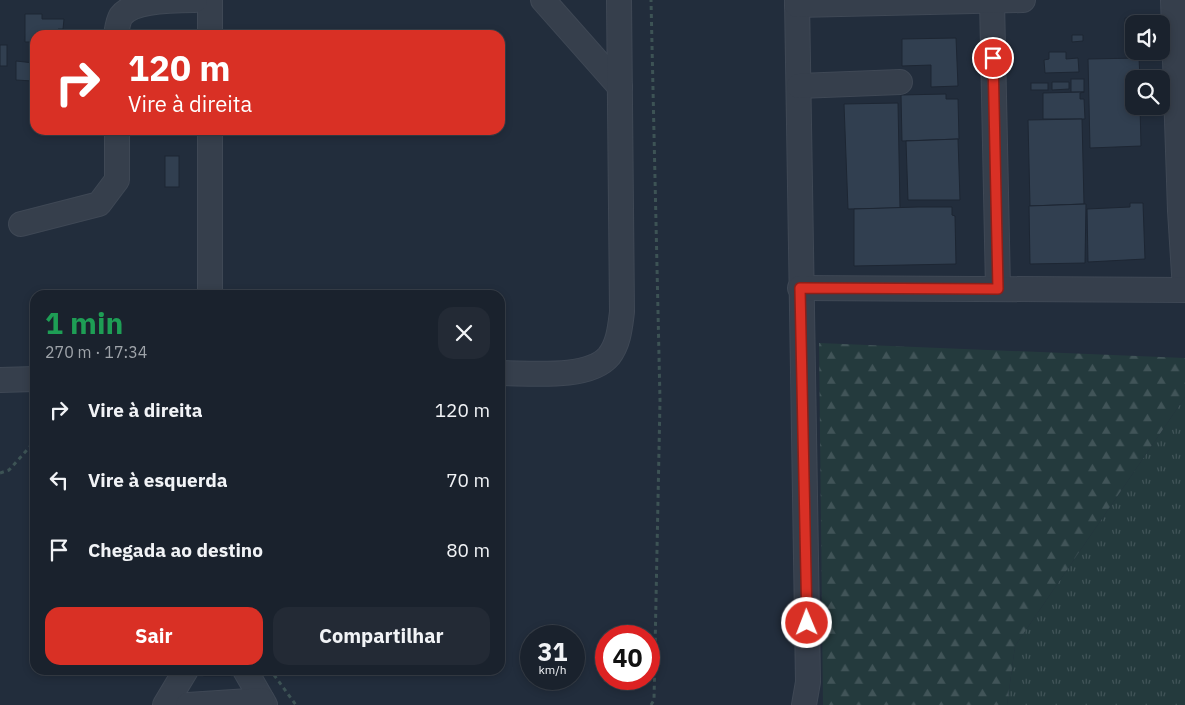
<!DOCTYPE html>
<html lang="pt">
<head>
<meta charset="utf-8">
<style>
  body { margin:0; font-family:"IBM Plex Sans",sans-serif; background:#232a35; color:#f1f3f6; height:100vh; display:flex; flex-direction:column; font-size:19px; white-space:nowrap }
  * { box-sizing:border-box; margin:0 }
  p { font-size:16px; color:#9fa4aa }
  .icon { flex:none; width:28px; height:28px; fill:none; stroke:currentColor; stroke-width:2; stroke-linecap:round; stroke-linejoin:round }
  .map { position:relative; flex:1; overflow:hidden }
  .sheet { position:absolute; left:30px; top:290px; width:475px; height:385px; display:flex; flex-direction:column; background:#1a222d; border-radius:15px; box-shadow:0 2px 8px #0003,0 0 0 1px #383f49 }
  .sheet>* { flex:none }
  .hud { position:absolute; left:30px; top:30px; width:475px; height:105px; border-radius:15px; box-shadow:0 2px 8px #0003,0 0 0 1px #383f49; background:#d93025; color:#fff; overflow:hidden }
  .buttons { position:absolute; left:1125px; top:15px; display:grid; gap:10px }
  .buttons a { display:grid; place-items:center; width:45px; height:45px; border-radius:10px; background:#1a222d; box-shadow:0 2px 8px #0003,0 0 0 1px #383f49; font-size:25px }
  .speed { position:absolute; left:520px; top:625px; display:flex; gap:10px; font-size:25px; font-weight:700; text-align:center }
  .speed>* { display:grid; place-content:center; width:65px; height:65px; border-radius:50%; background:#1a222d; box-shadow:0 2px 8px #0003,0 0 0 1px #383f49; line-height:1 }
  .speed small { font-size:12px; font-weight:400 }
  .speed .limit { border:8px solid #d22; background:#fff; color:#111 }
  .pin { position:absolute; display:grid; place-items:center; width:42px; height:42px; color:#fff; margin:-21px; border:2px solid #fff; border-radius:50%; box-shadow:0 1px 5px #0007 }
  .me { position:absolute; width:55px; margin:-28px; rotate:359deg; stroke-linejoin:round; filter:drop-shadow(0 0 4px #0008) }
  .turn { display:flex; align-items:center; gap:18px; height:105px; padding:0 15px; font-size:22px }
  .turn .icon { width:65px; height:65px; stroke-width:2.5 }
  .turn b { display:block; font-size:35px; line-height:42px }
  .round { display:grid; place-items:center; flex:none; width:52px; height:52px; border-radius:15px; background:#232a35 }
  .head { display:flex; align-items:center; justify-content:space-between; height:85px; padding:0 15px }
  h1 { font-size:30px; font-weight:700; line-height:38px; color:#1e9e55 }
  .action { display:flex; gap:10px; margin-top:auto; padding:10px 15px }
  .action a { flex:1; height:58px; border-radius:15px; background:#d93025; color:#fff; font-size:20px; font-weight:700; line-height:58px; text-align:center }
  .action a+a { background:#232a35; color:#f1f3f6 }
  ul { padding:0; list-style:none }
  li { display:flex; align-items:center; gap:15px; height:70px; padding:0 15px }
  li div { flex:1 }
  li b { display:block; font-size:19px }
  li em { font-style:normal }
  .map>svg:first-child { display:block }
  .grass { fill:url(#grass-tufts) }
  .forest { fill:url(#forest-firs) }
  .building { fill:#313f50; stroke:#1d2633 }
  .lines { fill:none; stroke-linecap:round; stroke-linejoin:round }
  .minor-casing { stroke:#3f4855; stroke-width:26 }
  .path { stroke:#3d5355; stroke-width:3; stroke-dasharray:4 4; stroke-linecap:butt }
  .minor { stroke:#363f4c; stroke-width:24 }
  .route-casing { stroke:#8d1f18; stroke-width:12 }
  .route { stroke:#d93025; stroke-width:9 }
</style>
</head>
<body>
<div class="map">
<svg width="1185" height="705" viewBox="0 0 1185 705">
  <defs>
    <pattern id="grass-tufts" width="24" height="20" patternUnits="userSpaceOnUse" patternTransform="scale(1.25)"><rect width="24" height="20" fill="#243a3d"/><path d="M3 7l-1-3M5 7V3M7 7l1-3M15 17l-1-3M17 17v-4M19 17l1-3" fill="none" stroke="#415458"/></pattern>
    <pattern id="forest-firs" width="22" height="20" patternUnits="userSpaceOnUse" patternTransform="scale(1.25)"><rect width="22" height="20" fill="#243a3d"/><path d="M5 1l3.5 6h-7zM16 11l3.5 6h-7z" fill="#415458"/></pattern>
  </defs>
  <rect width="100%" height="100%" fill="#222d3c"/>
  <path class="grass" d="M1185,397V705H1007L1015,646Z"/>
  <path class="forest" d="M819,343L1185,358V397L1015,646L1007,705H823Z"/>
  <g class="building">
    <path d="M25,14H42V19H64L63,29H58V35H35V42H25Z"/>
    <path d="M1125,18H1150V24H1134V34H1125Z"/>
    <path d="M1072,35H1083V41L1072,42Z"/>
    <path d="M956,38L958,86L931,87V65L902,66V39Z"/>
    <rect x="0" y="45" width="7" height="21"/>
    <path d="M1049,52H1066V59L1078,58L1079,72L1045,73L1044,60L1049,59Z"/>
    <path d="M1139,58L1140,79H1134V106H1140L1141,146L1090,148L1088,59Z"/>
    <path d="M16,61L34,63L33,81L16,80Z"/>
    <rect x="1071" y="79" width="13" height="13"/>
    <path d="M1052,82H1069V89L1052,90Z"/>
    <rect x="1031" y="83" width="17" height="7"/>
    <path d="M1084,92L1080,93V99H1084L1085,119H1043V93Z"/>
    <path d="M946,94V99H958L959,139L902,141L901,95Z"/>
    <path d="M898,103L900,208L848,209L844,104Z"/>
    <path d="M1082,119L1084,204L1030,206L1028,120Z"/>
    <path d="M958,139L960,200H908L906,141Z"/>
    <rect x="165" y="156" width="14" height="31"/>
    <path d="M1130,203H1143L1145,259L1088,262L1087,209L1130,207Z"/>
    <path d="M1086,204L1085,263L1030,264L1029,206Z"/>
    <path d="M918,207H952V215L955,216L956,264L854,266V209Z"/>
    <rect x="204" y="670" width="26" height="6"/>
  </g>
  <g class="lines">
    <defs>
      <g id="minor">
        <path d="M210,0V35"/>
        <path d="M543,0L620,87"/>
        <path d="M797,0L808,682L804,705"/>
        <path d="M992,0L998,289"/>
        <path d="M1173,0L1180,211L1185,290"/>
        <path d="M797,5L1023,0"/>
        <path d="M116,35C117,29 118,21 121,16C133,0 176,0 195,0"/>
        <path d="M799,86L900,82"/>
        <path d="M210,130V295"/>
        <path d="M21,224L99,204L117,180V130"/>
        <path d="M800,288L1185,290"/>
        <path d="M500,373C529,373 589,380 609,356C619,343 620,327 622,312L619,0"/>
        <path d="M0,380L35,379"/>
        <path d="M245,670L265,705"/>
        <path d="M165,705L186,670"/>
        <path d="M188,705L262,700"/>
      </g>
    </defs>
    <use href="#minor" class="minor-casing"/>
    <g class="path">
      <path d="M0,473L9,470L35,441"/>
      <path d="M274,675L296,705"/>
      <path d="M651,705L654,700L660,400L651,0"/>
    </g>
    <use href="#minor" class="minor"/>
  </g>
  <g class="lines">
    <defs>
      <path id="route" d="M807,623L800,288L998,289L993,58"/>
    </defs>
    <use href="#route" class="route-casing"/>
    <use href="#route" class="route"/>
  </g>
</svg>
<div class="buttons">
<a><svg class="icon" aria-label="sound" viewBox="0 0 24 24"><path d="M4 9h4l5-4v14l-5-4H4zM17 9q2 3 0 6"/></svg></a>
<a><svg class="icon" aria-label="search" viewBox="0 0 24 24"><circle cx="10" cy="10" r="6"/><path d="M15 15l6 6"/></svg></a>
</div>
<div class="speed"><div>31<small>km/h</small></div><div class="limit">40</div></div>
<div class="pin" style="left:993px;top:58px;background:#d93025"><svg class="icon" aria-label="arrive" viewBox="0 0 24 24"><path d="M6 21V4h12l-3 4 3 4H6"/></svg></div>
<svg class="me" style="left:807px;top:623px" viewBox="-20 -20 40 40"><circle r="17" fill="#d93025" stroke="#fff" stroke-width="3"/><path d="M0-11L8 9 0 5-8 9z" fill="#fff"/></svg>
<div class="hud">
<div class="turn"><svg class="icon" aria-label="right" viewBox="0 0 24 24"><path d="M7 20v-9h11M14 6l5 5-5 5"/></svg><div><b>120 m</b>Vire à direita</div></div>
</div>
<section class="sheet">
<div class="head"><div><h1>1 min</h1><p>270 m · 17:34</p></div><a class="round"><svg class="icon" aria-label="close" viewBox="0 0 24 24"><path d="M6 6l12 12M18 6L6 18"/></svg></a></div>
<ul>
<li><svg class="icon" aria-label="right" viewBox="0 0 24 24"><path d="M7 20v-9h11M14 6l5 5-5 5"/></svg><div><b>Vire à direita</b></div><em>120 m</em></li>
<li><svg class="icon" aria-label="left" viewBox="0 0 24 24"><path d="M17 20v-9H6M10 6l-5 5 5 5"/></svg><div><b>Vire à esquerda</b></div><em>70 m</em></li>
<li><svg class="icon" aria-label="arrive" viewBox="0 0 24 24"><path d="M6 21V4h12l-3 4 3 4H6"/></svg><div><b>Chegada ao destino</b></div><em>80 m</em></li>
</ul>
<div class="action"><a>Sair</a><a>Compartilhar</a></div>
</section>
</div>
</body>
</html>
